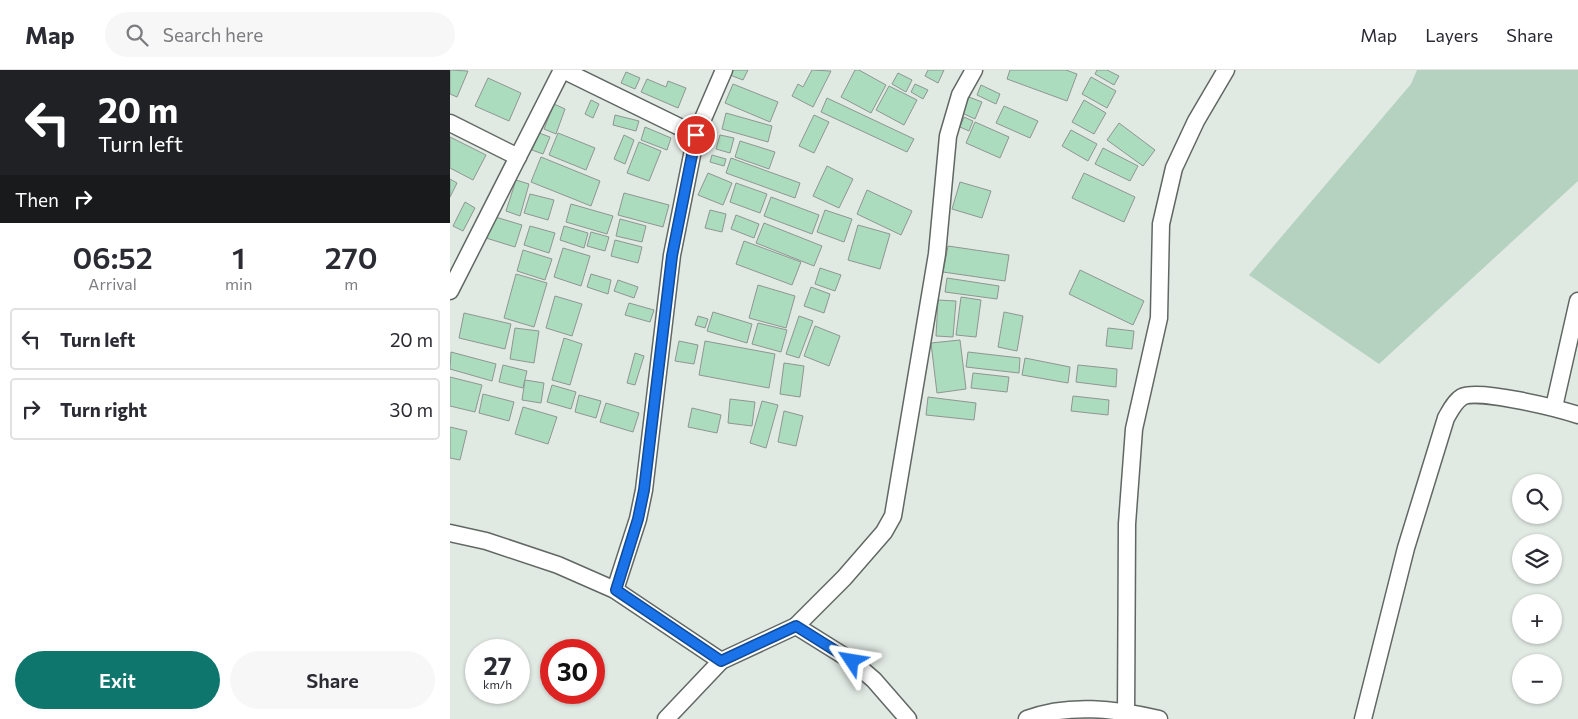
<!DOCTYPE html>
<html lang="en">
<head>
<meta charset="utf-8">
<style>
  body { margin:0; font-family:Commissioner,sans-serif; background:#f7f7f7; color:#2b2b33; height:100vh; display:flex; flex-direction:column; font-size:19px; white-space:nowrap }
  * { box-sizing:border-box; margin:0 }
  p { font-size:16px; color:#7c7c81 }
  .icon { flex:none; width:28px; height:28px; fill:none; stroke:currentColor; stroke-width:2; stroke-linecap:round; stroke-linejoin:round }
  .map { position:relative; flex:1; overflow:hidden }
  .drawer { display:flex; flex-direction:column; background:#fff; width:450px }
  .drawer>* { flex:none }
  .banner { background:#202124; color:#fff; overflow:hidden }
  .tools { position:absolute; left:1062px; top:404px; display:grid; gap:10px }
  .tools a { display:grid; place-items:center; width:50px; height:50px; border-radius:50%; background:#fff; box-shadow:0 1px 4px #0004; font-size:25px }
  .speed { position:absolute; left:15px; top:569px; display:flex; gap:10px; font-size:25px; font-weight:700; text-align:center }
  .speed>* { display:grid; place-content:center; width:65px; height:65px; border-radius:50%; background:#fff; box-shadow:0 1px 4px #0004; line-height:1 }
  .speed small { font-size:12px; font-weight:400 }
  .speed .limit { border:8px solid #d22; background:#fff; color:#111 }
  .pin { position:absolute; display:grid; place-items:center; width:42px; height:42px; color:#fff; margin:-21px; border:2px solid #fff; border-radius:50%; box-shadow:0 1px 5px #0007 }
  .me { position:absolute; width:55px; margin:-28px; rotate:303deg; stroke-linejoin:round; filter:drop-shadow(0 0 4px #0008) }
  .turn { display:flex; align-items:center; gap:18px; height:105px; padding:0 15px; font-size:22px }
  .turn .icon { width:65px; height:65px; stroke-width:2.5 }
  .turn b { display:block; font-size:35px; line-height:42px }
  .then { display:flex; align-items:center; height:48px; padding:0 15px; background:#0003; gap:10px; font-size:19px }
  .eta { display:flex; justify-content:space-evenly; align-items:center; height:85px; text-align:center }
  .eta b { font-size:30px; font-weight:600; line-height:35px }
  .action { display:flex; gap:10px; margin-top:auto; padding:10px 15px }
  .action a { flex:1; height:58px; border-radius:30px; background:#0f766e; color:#fff; font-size:20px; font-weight:600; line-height:58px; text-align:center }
  .action a+a { background:#f7f7f7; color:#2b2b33 }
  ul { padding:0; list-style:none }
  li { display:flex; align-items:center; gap:15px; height:62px; margin:0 10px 8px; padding:0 5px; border:2px solid #e1e1e2; border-radius:5px }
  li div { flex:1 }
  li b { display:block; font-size:19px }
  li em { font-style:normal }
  header { display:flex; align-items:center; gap:30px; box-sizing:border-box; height:70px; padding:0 25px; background:#fff; border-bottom:1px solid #e1e1e2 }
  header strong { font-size:24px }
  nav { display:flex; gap:28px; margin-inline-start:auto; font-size:18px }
  .search { width:350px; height:45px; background:#f7f7f7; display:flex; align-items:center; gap:12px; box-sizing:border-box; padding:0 18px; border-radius:28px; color:#7c7c81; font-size:19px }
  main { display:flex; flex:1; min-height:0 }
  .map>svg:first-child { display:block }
  .green { fill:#b5d2c0 }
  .building { fill:#aadcbd; stroke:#8f9692 }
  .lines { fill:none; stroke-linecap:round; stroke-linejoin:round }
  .street-casing { stroke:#616864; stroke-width:19 }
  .street { stroke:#fff; stroke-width:16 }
  .route-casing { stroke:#114b97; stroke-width:12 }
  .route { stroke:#1a73e8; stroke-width:9 }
</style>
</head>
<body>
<header>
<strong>Map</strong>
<div class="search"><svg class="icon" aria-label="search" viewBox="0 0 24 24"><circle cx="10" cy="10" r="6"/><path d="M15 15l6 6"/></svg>Search here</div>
<nav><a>Map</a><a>Layers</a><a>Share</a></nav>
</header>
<main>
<section class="drawer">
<div class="banner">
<div class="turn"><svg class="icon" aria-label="left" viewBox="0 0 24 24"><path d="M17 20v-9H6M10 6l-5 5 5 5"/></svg><div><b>20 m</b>Turn left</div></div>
<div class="then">Then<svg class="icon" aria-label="right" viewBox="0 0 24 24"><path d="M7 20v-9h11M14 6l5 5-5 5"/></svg></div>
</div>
<div class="eta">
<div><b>06:52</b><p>Arrival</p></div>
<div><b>1</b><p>min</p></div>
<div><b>270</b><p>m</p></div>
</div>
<ul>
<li><svg class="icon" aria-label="left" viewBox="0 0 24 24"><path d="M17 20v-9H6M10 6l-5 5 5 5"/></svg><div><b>Turn left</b></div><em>20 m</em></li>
<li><svg class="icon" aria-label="right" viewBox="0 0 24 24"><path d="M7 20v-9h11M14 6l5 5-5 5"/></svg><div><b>Turn right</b></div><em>30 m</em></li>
</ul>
<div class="action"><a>Exit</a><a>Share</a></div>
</section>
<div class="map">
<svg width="1128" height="649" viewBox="0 0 1128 649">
  <rect width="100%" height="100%" fill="#e1e9e3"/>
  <path class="green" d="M967,0H1128V111L929,294L799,205L961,14Z"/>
  <g class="building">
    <path d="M0,0L18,1L7,27L0,24Z"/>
    <path d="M282,0H298L293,10L280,5Z"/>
    <path d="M362,0L381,1L363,37L342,26L348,14L353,17Z"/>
    <path d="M405,0H409L436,15L421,43L391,27Z"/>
    <path d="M478,0H494L488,13L475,6Z"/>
    <path d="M560,0H616L627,4L617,31L557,9Z"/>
    <path d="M647,0H657L669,6L664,15L645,4Z"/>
    <path d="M176,2L190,8L185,19L171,13Z"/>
    <path d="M448,3L462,10L456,22L442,14Z"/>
    <path d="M641,7L666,21L657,38L632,24Z"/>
    <path d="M38,8L71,23L59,51L25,36Z"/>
    <path d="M197,9L216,17L218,11L236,18L228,38L191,22Z"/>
    <path d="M283,14L328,32L320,52L275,33Z"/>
    <path d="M465,14L478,20L473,29L461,22Z"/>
    <path d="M531,15L550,24L546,34L527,25Z"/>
    <path d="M439,16L467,30L454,55L426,40Z"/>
    <path d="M519,27L532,32L525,49L512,43Z"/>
    <path d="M377,28L464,69L457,82L371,42Z"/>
    <path d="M141,30L149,34L143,48L135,44Z"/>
    <path d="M634,30L656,43L644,64L622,52Z"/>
    <path d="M104,34L115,39L106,64L94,59Z"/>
    <path d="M554,36L588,51L580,68L546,53Z"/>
    <path d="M276,43L322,56L318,72L272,59Z"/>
    <path d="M165,45L189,51L186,61L163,55Z"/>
    <path d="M364,45L379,52L364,83L349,76Z"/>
    <path d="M514,47L523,51L519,61L510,57Z"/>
    <path d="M525,52L559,67L550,88L516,73Z"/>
    <path d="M669,53L705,80L693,96L657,70Z"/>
    <path d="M195,57L221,68L217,80L191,70Z"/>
    <path d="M621,60L647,74L638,91L612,76Z"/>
    <path d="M89,63L100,67L93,84L82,80Z"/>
    <path d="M108,63L145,78L136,100L99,85Z"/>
    <path d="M174,65L184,70L175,94L164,89Z"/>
    <path d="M270,65L284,68L280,83L266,79Z"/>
    <path d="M0,67L36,85L23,110L0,98Z"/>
    <path d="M252,67L263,71L260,80L248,76Z"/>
    <path d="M290,71L325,82L319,99L285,87Z"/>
    <path d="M189,72L211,81L199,111L177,103Z"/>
    <path d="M653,78L688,96L680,111L645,94Z"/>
    <path d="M262,85L276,89L274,96L260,92Z"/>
    <path d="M91,87L150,111L141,136L81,112Z"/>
    <path d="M281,88L350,113L345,128L276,103Z"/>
    <path d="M377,96L403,109L389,138L363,126Z"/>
    <path d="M258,103L282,113L273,135L248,125Z"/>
    <path d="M634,103L685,127L674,152L622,128Z"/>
    <path d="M0,109L7,113L0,127Z"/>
    <path d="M66,110L79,114L70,146L56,141Z"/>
    <path d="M510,112L541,121L532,148L502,139Z"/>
    <path d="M286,113L317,124L310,143L280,132Z"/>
    <path d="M417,120L462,141L451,165L407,144Z"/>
    <path d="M174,123L219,135L213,157L168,145Z"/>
    <path d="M80,124L104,130L98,150L74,143Z"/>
    <path d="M321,127L369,145L362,164L314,146Z"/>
    <path d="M15,132L25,138L13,161L3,156Z"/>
    <path d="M121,134L163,146L157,164L116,152Z"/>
    <path d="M260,140L276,144L272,162L255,158Z"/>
    <path d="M375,140L402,149L394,172L367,162Z"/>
    <path d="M286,145L309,154L304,168L281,159Z"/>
    <path d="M42,146L72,155L65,177L36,168Z"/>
    <path d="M170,149L196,156L192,172L166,166Z"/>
    <path d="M314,153L372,176L364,196L306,173Z"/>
    <path d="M408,155L440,164L430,199L398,190Z"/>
    <path d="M80,156L105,163L99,183L74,175Z"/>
    <path d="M114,156L138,163L134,178L110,170Z"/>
    <path d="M141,162L159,167L155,181L137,176Z"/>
    <path d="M165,170L192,177L188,193L161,186Z"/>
    <path d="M294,171L351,192L342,215L286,194Z"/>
    <path d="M498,176L559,185L555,211L493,202Z"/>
    <path d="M113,178L140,186L131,216L104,207Z"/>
    <path d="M73,180L102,189L95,210L67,201Z"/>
    <path d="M370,198L391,205L385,221L365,214Z"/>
    <path d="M630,200L694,231L683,255L619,224Z"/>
    <path d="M66,204L97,213L84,257L54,248Z"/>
    <path d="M141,204L161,210L158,224L137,217Z"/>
    <path d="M497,208L549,216L547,229L495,222Z"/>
    <path d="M168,210L188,217L184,228L164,221Z"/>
    <path d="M308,215L345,226L336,258L299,248Z"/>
    <path d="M361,217L380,224L374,243L354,236Z"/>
    <path d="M105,226L132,234L122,266L96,258Z"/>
    <path d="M511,227L531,230L526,267L506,265Z"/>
    <path d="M488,230L506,231L503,267L486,266Z"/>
    <path d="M179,233L204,240L200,252L175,245Z"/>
    <path d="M263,242L302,254L297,273L257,261Z"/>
    <path d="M554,242L573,246L567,281L548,277Z"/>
    <path d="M14,243L61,254L55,279L9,268Z"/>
    <path d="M248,246L258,249L255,258L245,255Z"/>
    <path d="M349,246L363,251L349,288L336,284Z"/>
    <path d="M308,253L337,260L331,282L302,274Z"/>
    <path d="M365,256L390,266L379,296L354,286Z"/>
    <path d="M65,258L89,261L84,293L60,289Z"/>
    <path d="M658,258L684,261L682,279L656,276Z"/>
    <path d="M114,268L132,274L120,315L102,310Z"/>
    <path d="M510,270L516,319L487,323L481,273Z"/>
    <path d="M229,271L248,275L244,294L225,291Z"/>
    <path d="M255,271L325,284L319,318L249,305Z"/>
    <path d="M1,282L46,294L42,311L0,299Z"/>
    <path d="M518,282L570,288L569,303L516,297Z"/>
    <path d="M185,283L194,286L185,315L177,313Z"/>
    <path d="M575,288L620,297L618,313L572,305Z"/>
    <path d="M334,293L354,296L350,327L330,324Z"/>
    <path d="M53,295L77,301L73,318L49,312Z"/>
    <path d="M628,295L667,299L666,317L626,312Z"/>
    <path d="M523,303L559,307L557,322L521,318Z"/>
    <path d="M0,307L32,315L25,342L0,336Z"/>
    <path d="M75,310L94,313L91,333L72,330Z"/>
    <path d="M102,315L126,322L121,339L97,332Z"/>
    <path d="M33,324L64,332L59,351L29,343Z"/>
    <path d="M129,325L151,331L146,348L125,342Z"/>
    <path d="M623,326L659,330L658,345L621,341Z"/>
    <path d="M478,327L526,333L524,350L476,345Z"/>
    <path d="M280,329L305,332L302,356L278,353Z"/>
    <path d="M312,331L328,335L316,378L300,373Z"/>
    <path d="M156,333L189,343L183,362L150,352Z"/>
    <path d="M73,337L107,347L98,374L65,364Z"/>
    <path d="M242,338L271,345L267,363L238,357Z"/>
    <path d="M334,341L353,346L346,376L328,372Z"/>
    <path d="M0,357L17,361L10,390L0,388Z"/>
  </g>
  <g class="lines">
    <defs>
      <g id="street">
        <path d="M113,0L246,65"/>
        <path d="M0,53L68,87"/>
        <path d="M0,221L112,0"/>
        <path d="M1104,337L1128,231"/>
        <path d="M0,463L36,471L108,495L165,520L271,591"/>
        <path d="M165,520L188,449L194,420L222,185L246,65L274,0"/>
        <path d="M346,556L402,591L424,610L458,649"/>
        <path d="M216,649L271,591L346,556L394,508L434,462L443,446L487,184L498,66L510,25L524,0"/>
        <path d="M577,649C619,633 666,639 709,649"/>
        <path d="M676,649L677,454L684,359L709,248L711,154L724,98L746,51L776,0"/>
        <path d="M913,649L956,478L996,348C1000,341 1005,331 1012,327C1028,318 1110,339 1128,345"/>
      </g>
    </defs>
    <use href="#street" class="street-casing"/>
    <use href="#street" class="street"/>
  </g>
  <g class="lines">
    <defs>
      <path id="route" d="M246,65L222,186L194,420L188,449L166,520L271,591L346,556L402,591"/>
    </defs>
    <use href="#route" class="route-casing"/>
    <use href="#route" class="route"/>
  </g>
</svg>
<div class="tools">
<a><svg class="icon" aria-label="search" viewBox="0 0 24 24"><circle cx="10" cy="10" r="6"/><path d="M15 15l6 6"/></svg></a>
<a><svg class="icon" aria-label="layers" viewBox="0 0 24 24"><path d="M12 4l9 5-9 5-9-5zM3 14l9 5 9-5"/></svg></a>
<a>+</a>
<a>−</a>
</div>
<div class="speed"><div>27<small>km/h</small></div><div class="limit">30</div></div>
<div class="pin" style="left:246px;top:65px;background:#d93025"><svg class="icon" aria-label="arrive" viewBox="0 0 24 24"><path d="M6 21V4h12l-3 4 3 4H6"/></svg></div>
<svg class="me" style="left:402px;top:591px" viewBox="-20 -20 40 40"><path d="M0-17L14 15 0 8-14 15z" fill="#1a73e8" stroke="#fff" stroke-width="4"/></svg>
</div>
</main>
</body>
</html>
